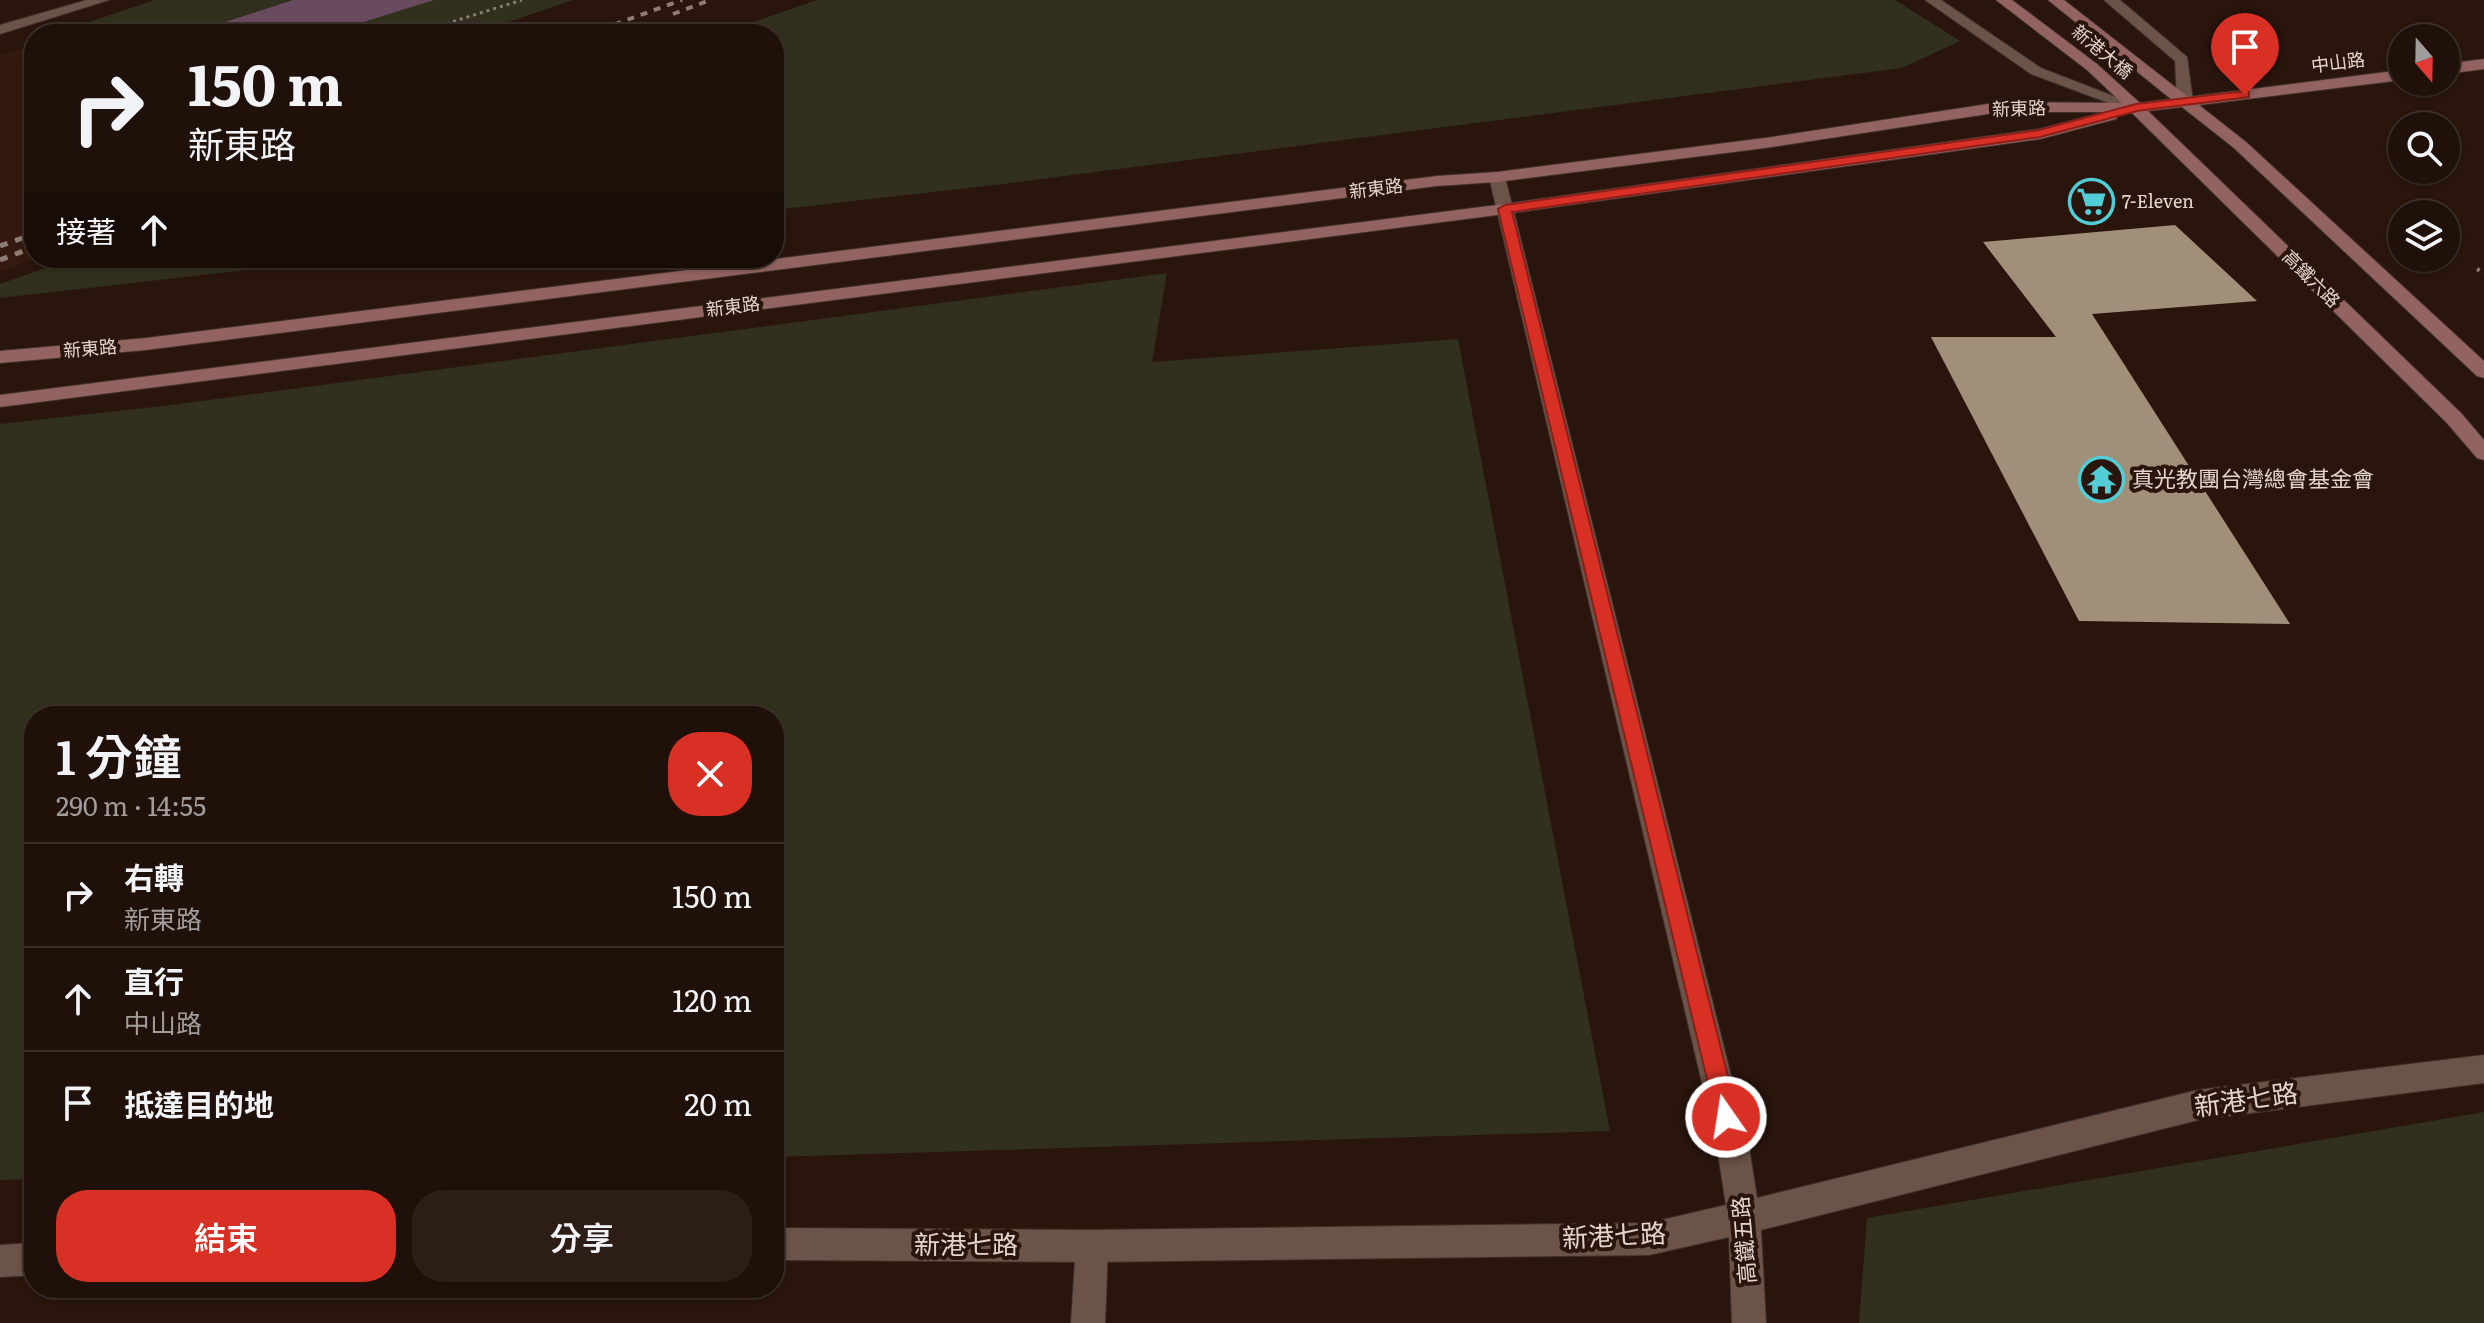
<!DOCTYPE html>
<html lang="zh-TW">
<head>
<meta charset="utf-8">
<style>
  body { margin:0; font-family:Literata,"Noto Sans TC",serif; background:#2c1e17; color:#f1f3f6; height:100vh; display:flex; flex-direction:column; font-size:30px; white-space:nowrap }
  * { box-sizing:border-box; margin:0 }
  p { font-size:26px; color:#a19d9c }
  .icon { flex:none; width:44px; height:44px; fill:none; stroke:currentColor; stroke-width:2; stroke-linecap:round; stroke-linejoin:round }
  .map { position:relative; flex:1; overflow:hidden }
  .sheet { position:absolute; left:24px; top:706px; width:760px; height:592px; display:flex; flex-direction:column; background:#1f1009; border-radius:32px; box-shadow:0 2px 6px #0004,0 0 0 2px #3c302a }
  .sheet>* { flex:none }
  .top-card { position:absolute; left:24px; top:24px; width:760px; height:244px; border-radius:32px; box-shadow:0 2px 6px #0004,0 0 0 2px #3c302a; background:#1f1009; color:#f1f3f6; overflow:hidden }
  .needle { width:52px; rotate:160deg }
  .controls { position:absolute; left:2388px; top:24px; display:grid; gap:16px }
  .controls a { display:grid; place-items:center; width:72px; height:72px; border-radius:50%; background:#1f1009; box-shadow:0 2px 6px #0004,0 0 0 2px #3c302a; font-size:40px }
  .pin { position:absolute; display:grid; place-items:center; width:68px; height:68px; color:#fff; margin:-82px -34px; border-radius:50% 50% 50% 0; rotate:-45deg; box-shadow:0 0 8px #0007 }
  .pin .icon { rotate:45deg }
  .me { position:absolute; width:88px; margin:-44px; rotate:347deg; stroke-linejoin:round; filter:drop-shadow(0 0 6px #0008) }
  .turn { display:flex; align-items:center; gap:28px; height:168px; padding:0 32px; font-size:36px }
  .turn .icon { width:104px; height:104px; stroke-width:2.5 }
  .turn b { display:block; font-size:56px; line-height:68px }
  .then { display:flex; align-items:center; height:76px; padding:0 32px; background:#0003; gap:16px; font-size:30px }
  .round { display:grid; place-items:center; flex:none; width:84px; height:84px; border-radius:32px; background:#2c1e17 }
  .summary { display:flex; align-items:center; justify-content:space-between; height:136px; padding:0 32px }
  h1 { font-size:48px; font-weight:600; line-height:60px }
  .action { display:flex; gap:16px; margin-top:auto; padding:16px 32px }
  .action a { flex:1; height:92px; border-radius:32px; background:#d93025; color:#fff; font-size:32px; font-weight:600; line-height:92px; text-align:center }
  .action a+a { background:#2c1e17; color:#f1f3f6 }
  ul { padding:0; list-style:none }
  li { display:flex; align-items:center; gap:24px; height:104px; padding:0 32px; border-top:2px solid #3c302a }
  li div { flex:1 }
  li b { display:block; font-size:30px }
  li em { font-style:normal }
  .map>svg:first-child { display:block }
  .built { fill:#341a0e }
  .green { fill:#30301c }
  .water { fill:#6a4a5f }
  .building { fill:#a0907a }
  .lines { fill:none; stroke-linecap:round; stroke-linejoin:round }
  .lane-casing { stroke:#3f302d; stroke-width:2 }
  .street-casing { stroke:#3f302d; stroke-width:2 }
  .secondary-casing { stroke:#3f302d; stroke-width:2 }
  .path-far1 { stroke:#8c7b73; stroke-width:3; stroke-dasharray:3 4; stroke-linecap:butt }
  .path { stroke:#8c7b73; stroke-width:4; stroke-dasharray:3 5; stroke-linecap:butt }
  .lane { fill:#6b5348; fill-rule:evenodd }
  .street { fill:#6b5348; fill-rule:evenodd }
  .secondary { fill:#936360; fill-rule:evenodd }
  .rail-far1 { stroke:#8c7c74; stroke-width:4; stroke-dasharray:7 7; stroke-linecap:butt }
  .rail { stroke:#8c7c74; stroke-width:5; stroke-dasharray:8 8; stroke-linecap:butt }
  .route { fill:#d93025; stroke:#8d1f18; stroke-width:2 }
  .labels { text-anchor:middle; stroke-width:8; stroke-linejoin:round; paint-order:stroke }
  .far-street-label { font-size:18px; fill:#e3d5ce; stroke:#29150c }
  .far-poi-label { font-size:18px; fill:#e3d5ce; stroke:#29150c; text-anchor:start }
  .poi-label { font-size:22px; fill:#e3d5ce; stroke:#29150c; text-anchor:start }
  .street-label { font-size:22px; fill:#e3d5ce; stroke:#29150c }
  .near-street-label { font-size:26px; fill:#e3d5ce; stroke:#29150c }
</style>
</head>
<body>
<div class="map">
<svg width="2484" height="1323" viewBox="0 0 2484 1323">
  <rect width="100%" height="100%" fill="#29150c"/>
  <path class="built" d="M34,45V258H37L0,272V55Z"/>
  <g class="green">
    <path d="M155,0H573L474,34L59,32Z"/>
    <path d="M817,0H1895L1960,41L1902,68L1003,184L774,210V34H719Z"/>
    <path d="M74,258H353L0,298V284Z"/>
    <path d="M1167,273L1152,362L1458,339L1610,1131L774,1157V716H34V1179L0,1180V424L163,406Z"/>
    <path d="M2484,1112V1323H1859L1867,1218Z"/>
  </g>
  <path class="water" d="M293,0H434L325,34H231L222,23Z"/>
  <path class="building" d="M2175,225L2257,301L2092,314L2290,624L2079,621L1931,337H2056L1983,242Z"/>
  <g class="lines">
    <defs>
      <path id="lane" d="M1092,1230L1104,1234L1108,1246L1105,1323H1071L1076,1246L1080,1234Z"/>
      <g id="street">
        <path d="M87,0H109L0,34V25Z"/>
        <path d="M1925,0H1941L2041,68L2144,108L2136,113L2130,111L2031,74Z"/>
        <path d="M2104,0H2120L2187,57L2193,101L2191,104L2185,106L2177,101L2175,61Z"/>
        <path d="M1497,172L1505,177L1749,1147L1757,1198L2198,1090L2484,1055V1083L2198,1120L1761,1230L1766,1323H1732L1729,1237L1649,1255L1092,1262L774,1260V1228L1092,1230L1649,1223L1726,1205L1717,1147L1489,177Z"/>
        <path d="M34,1243V1275L0,1277V1245Z"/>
      </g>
      <g id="secondary">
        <path d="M1996,0H2012L2097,64L2140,103L2171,99L2048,0H2064L2188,97L2402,70V80L2199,105L2246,142L2484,361V378L2477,376L2234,148L2182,107L2148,111L2461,413L2484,440V460L2477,458L2447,423L2132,113H2115L2118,116L2116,119L2040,139L1505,214L0,407V395L1505,204L2040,129L2105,112H2001L1765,148L1497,182L1437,186L146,350L0,363V351L146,338L1437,176L1497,172L1765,138L2001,102L2122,103L2087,70Z"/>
        <path d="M2484,59V69L2446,74V64Z"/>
      </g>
    </defs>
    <use href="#lane" class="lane-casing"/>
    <use href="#street" class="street-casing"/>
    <use href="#secondary" class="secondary-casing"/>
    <path class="path-far1" d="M413,34L522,0"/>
    <path class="path" d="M2477,269L2484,273"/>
    <use href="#lane" class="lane"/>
    <use href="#street" class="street"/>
    <use href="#secondary" class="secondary"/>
    <g class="rail-far1">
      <path d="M673,14L710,0"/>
      <path d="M588,34L682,0"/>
    </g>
    <g class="rail">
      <path d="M0,246L34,234"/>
      <path d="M0,260L34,247"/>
    </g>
  </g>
  <path class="route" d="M2245,91L2249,92V97L2137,111L2040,137L1512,212L1738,1117L1734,1125L1726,1128L1718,1125L1498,209L1505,205L2039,130L2136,104Z"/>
  <defs>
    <symbol id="supermarket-ring" viewBox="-11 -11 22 22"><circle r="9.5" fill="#29150c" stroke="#52ccd5" stroke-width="1.5"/><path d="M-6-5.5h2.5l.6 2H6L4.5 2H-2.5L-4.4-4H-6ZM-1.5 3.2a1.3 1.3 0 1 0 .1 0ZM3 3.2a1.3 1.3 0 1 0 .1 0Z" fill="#52ccd5"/></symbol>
    <symbol id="temple-ring" viewBox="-11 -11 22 22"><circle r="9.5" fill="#29150c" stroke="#52ccd5" stroke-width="1.5"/><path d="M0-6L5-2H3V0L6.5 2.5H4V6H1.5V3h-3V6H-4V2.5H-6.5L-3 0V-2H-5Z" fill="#52ccd5"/></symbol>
  </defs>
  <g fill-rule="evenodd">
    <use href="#supermarket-ring" x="2066" y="176" width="51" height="51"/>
    <use href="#temple-ring" x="2076" y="454" width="51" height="51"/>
  </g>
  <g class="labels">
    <g class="far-street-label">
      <text transform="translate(2102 52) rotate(40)" y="6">新港大橋</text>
      <text transform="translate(2338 63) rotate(-7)" y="6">中山路</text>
      <text transform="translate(2019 109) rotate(-2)" y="6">新東路</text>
      <text transform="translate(1376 189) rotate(-7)" y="6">新東路</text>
      <text transform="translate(2311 279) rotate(45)" y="6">高鐵六路</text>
      <text transform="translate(733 307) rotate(-7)" y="6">新東路</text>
      <text transform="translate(90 349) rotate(-5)" y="6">新東路</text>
    </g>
    <g class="far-poi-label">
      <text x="2122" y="208">7-Eleven</text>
    </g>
    <g class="poi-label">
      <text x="2132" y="487">真光教團台灣總會基金會</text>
    </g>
    <g class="street-label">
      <text transform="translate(1744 1240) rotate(-95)" y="8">高鐵五路</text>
    </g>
    <g class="near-street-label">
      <text transform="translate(2246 1100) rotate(-8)" y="9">新港七路</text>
      <text transform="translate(1614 1236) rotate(-3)" y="9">新港七路</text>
      <text x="966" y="1254">新港七路</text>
    </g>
  </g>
</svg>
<div class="controls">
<a><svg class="needle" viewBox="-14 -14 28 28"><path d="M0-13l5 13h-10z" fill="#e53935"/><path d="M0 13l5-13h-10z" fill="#a19d9c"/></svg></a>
<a><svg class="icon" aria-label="search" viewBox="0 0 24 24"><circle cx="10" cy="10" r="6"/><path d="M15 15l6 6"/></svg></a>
<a><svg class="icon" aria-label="layers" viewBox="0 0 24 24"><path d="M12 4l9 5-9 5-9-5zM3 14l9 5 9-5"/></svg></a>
</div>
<div class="pin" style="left:2245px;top:95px;background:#d93025"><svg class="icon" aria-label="arrive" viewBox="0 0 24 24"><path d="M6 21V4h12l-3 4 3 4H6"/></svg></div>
<svg class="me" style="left:1726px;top:1117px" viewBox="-20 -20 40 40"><circle r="17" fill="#d93025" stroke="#fff" stroke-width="3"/><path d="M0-11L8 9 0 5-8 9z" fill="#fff"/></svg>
<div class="top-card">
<div class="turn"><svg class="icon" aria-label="right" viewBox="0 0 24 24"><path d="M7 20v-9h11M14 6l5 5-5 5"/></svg><div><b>150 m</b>新東路</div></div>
<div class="then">接著<svg class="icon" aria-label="ahead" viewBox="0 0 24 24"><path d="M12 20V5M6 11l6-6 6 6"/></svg></div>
</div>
<section class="sheet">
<div class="summary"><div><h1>1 分鐘</h1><p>290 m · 14:55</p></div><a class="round" style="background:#d93025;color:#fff"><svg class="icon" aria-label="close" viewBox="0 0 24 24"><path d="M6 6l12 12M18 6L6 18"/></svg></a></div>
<ul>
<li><svg class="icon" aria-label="right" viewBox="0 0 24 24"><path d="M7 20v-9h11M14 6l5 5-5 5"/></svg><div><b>右轉</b><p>新東路</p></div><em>150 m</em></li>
<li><svg class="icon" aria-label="ahead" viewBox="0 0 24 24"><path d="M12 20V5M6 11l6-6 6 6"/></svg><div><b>直行</b><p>中山路</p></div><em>120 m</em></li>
<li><svg class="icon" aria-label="arrive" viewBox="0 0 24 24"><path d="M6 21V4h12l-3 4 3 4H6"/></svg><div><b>抵達目的地</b></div><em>20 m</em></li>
</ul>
<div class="action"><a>結束</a><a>分享</a></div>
</section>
</div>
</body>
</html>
